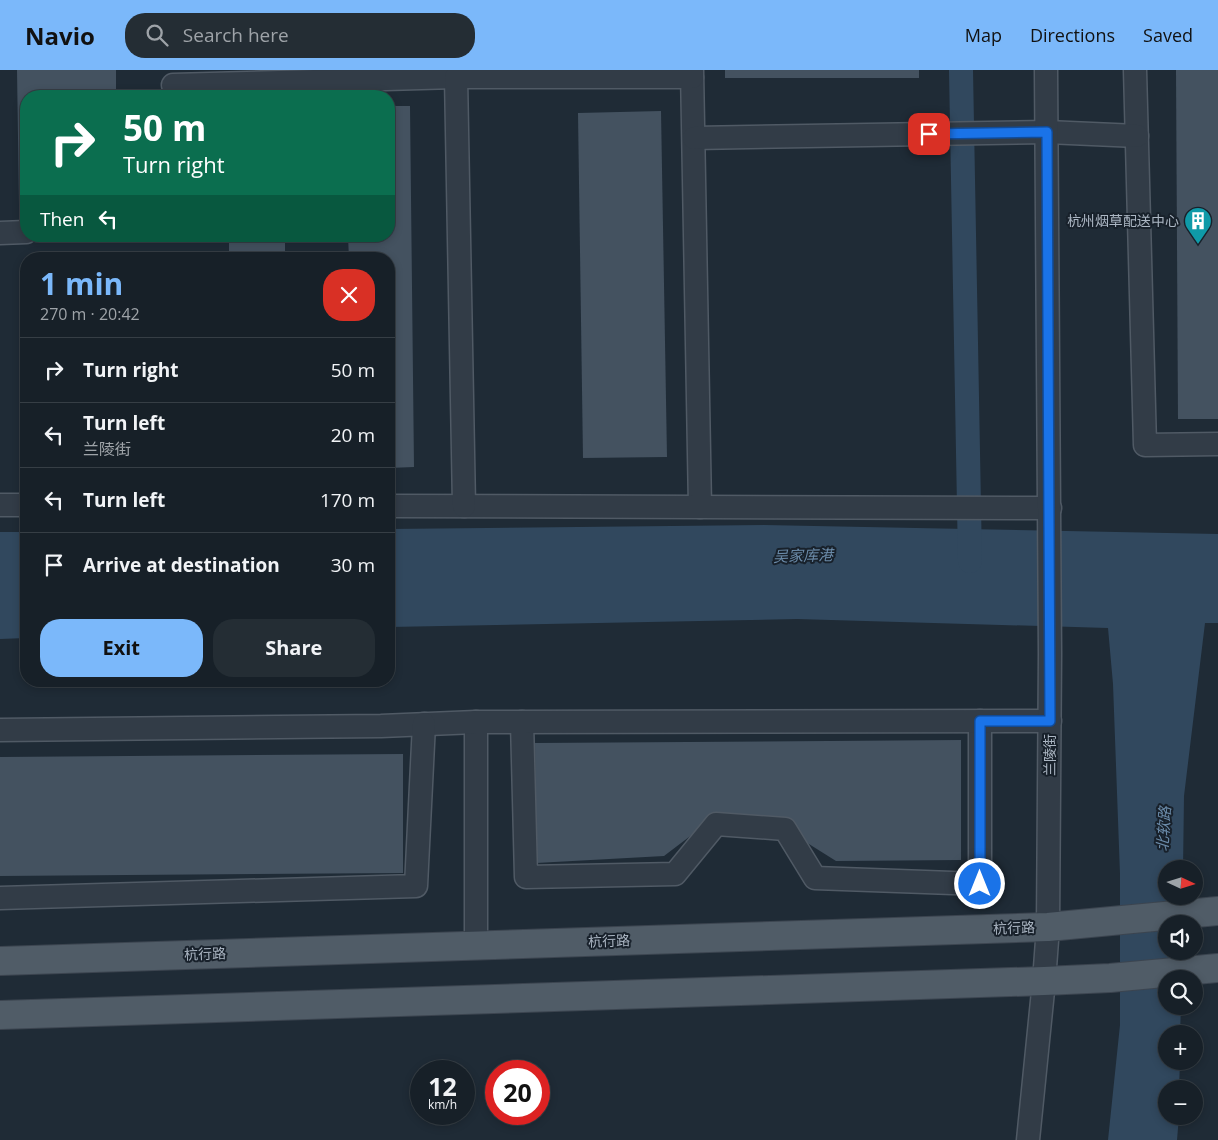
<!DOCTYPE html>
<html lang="en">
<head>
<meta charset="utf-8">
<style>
  body { margin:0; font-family:"Open Sans","Noto Sans SC",sans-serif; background:#242d34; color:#f1f3f6; height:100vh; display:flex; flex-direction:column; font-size:19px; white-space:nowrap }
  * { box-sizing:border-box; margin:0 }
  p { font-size:16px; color:#9ea3a8 }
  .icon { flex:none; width:28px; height:28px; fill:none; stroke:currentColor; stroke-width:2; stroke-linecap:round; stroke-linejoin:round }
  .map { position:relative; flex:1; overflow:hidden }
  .side { position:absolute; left:20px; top:182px; width:375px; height:435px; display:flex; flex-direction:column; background:#172028; border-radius:20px; box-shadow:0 2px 8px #0003,0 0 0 1px #363e45 }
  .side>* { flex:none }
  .banner { position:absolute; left:20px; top:20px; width:375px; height:152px; border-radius:20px; box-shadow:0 2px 8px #0003,0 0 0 1px #363e45; background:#0b6e4f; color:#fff; overflow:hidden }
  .needle { width:32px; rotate:94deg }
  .controls { position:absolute; left:1158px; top:790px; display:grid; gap:10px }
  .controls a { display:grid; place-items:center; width:45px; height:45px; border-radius:50%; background:#172028; box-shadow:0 2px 8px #0003,0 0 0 1px #363e45; font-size:25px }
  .speed { position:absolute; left:410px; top:990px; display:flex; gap:10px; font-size:25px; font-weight:700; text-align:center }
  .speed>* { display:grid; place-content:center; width:65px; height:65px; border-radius:50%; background:#172028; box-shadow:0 2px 8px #0003,0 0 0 1px #363e45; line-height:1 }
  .speed small { font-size:12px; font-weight:400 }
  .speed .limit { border:8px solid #d22; background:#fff; color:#111 }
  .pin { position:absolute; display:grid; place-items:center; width:42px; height:42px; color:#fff; margin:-21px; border-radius:10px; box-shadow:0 2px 8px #0006 }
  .me { position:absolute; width:55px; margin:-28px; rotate:0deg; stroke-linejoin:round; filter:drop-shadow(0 0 4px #0008) }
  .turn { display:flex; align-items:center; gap:18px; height:105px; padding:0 20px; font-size:22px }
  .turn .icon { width:65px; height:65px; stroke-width:2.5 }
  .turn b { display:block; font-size:35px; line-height:42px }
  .then { display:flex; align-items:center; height:48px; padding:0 20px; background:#0003; gap:10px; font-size:19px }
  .round { display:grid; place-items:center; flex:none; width:52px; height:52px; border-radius:20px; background:#242d34 }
  .head { display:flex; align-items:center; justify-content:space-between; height:85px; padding:0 20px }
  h1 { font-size:30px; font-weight:700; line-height:38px; color:#7bb8fa }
  .button { display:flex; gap:10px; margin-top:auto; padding:10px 20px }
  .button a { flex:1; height:58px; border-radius:20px; background:#7bb8fa; color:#111; font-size:20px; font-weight:700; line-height:58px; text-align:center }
  .button a+a { background:#242d34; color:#f1f3f6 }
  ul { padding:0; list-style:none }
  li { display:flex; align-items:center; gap:15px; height:65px; padding:0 20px; border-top:1px solid #363e45 }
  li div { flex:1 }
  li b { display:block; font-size:19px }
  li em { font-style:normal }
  header { display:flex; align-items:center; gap:30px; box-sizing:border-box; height:70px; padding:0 25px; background:#7bb8fa; color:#111 }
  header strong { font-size:24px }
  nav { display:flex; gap:28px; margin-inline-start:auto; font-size:18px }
  .search { width:350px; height:45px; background:#242d34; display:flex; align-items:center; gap:12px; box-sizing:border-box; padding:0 18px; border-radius:20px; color:#9ea3a8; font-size:19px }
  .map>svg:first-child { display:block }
  .water { fill:#31485e }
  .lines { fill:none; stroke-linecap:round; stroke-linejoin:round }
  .canal { stroke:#31485e; stroke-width:24 }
  .building { fill:#445260 }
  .minor-casing { stroke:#505a65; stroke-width:25 }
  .major-casing { stroke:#3c4550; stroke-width:30 }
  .minor { stroke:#323c47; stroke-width:22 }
  .major { stroke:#505c67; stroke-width:28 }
  .route-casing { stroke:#114b97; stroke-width:12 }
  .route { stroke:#1a73e8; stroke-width:9 }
  .labels { text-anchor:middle; stroke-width:4; stroke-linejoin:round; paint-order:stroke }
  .poi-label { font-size:14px; fill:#acb7c4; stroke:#18212b; text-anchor:end }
  .street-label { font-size:14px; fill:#acb7c4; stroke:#18212b }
  .water-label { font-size:15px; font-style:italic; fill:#6b8ba9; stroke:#18212b }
</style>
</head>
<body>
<header>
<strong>Navio</strong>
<div class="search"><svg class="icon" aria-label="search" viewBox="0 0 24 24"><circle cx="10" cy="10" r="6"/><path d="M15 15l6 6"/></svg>Search here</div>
<nav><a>Map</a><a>Directions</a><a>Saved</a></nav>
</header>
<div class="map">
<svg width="1218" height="1070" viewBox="0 0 1218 1070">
  <rect width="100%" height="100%" fill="#1f2b36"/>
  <g class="water">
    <path d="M764,455L1218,464V553H1205L1184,726L1183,799H1166V826H1183L1182,854H1166V881H1182L1181,909H1166V936H1181L1180,964H1166V991H1180L1179,1019H1166V1046H1179L1177,1070H1108L1120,955V804L1113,614L1108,558L797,549L389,557V459Z"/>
    <path d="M0,462H26V568L0,569Z"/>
  </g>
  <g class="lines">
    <path class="canal" d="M961,0L970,491"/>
  </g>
  <g class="building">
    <path d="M17,0H116V26H26V136H19Z"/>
    <rect x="725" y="0" width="194" height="8"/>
    <path d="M1176,0H1218V349H1178Z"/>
    <path d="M389,36H410L414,397L389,398V189H349L348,166H389Z"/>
    <path d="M661,41L667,387L583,388L578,43Z"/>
    <path d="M229,166H285V185L229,186Z"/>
    <path d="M961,670V790L836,791L785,759L718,745L664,786L536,793L535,673Z"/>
    <path d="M403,684V803L0,806V687Z"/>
  </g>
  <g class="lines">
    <defs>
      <g id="minor">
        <path d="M692,0L700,437"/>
        <path d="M1135,0L1145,375L1218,374"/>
        <path d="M173,15L456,7V0"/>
        <path d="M694,68L1047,62L1137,66"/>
        <path d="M0,163L26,162"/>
        <path d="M0,435H26"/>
        <path d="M389,436L1050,438"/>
        <path d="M464,436L456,7H692"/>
        <path d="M476,652V875"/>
        <path d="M522,652L526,807L675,804L716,754L785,759L815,808L980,814V651"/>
        <path d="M0,660L381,656L476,652L1050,651"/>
        <path d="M0,828L416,816L424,654"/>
        <path d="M1028,1070L1044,911L1048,857L1050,584L1046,0"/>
      </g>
      <g id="major">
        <path d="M0,891L1048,857L1218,841"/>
        <path d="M0,945L1044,911L1110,908L1218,898"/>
      </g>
    </defs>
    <use href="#minor" class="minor-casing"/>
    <use href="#major" class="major-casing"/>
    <use href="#minor" class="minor"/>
    <use href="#major" class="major"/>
  </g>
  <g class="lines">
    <defs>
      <path id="route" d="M929,64L1047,62L1050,651H980V814"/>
    </defs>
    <use href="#route" class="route-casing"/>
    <use href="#route" class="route"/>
  </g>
  <defs>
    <symbol id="building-pin" viewBox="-11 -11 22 30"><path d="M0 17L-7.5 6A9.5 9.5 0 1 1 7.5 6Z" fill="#0f9aa8" stroke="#18212b"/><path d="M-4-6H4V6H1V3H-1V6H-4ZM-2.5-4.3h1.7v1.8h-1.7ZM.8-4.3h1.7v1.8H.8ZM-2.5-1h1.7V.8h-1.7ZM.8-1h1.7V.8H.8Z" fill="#fff"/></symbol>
  </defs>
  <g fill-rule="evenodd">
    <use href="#building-pin" x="1182" y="135" width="32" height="43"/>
  </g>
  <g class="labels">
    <g class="poi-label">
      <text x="1179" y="156">杭州烟草配送中心</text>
    </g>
    <g class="street-label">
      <text transform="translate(1050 685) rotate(-90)" y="5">兰陵街</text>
      <text transform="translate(1014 858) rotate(-2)" y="5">杭行路</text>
      <text transform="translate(609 871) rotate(-2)" y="5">杭行路</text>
      <text transform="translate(205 884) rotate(-2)" y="5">杭行路</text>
    </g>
    <g class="water-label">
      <text transform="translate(803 486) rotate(-2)" y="5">吴家库港</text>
      <text transform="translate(1164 759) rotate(-86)" y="5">北软路</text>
    </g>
  </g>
</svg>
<div class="controls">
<a><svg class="needle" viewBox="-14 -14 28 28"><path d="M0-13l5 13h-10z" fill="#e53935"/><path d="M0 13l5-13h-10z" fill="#9ea3a8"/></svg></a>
<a><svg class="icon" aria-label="sound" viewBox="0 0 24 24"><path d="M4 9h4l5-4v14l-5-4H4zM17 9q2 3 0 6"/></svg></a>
<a><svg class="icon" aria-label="search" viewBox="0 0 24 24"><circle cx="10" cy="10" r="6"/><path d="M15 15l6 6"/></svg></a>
<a>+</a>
<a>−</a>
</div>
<div class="speed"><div>12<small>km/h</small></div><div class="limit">20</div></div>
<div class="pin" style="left:929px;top:64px;background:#d93025"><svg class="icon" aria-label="arrive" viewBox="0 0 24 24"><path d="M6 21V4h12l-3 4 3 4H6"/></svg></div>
<svg class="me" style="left:980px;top:814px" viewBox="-20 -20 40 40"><circle r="17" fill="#1a73e8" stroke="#fff" stroke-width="3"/><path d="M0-11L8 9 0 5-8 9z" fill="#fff"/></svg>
<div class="banner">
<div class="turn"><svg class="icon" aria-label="right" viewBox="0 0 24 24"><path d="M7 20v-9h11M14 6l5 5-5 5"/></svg><div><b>50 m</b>Turn right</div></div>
<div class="then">Then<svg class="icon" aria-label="left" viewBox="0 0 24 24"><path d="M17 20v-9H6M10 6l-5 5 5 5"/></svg></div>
</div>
<section class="side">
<div class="head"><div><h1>1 min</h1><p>270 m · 20:42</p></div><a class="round" style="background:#d93025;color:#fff"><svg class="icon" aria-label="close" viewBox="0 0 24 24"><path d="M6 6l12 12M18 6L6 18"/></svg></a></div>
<ul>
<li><svg class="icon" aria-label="right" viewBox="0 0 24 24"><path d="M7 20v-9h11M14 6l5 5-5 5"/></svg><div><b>Turn right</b></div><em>50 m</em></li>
<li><svg class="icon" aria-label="left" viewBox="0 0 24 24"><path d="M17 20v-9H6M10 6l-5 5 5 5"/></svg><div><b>Turn left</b><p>兰陵街</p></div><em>20 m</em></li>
<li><svg class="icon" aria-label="left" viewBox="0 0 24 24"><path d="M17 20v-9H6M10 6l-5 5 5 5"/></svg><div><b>Turn left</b></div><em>170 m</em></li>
<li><svg class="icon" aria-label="arrive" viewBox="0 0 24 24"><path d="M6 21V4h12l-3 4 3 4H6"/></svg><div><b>Arrive at destination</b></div><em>30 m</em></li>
</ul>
<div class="button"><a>Exit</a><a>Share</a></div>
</section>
</div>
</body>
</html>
